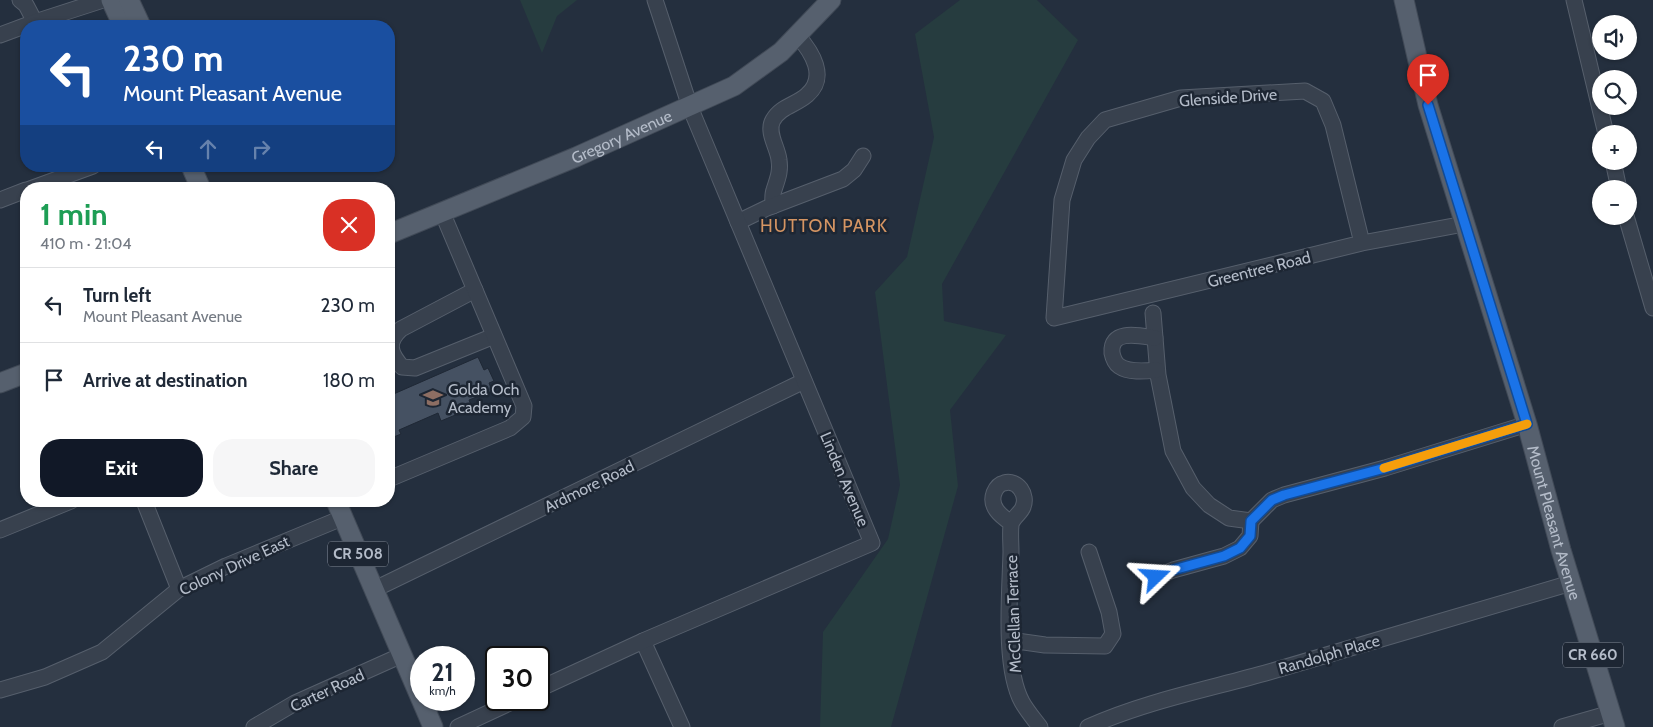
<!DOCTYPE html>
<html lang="en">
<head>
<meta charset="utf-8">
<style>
  body { margin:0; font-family:Cabin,sans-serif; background:#f6f6f7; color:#1f2937; height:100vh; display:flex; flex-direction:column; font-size:19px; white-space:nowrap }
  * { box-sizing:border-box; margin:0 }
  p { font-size:16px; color:#747a83 }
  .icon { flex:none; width:28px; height:28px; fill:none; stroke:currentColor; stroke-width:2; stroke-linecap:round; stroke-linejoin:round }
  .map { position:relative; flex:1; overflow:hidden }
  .panel { position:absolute; left:20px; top:182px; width:375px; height:325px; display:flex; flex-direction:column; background:#fff; border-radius:20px; box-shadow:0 1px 4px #0004 }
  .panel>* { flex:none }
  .guide { position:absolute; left:20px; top:20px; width:375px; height:152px; border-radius:20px; box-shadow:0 1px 4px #0004; background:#1a4fa0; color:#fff; overflow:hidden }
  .tools { position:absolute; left:1592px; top:15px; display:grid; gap:10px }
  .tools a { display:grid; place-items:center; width:45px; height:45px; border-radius:50%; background:#fff; box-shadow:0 1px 4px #0004; font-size:25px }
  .speed { position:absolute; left:410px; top:646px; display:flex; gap:10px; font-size:25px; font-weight:700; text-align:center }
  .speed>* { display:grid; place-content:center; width:65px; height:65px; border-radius:50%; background:#fff; box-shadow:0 1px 4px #0004; line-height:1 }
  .speed small { font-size:12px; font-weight:400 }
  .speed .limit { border:2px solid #111; border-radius:8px; background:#fff; color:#111 }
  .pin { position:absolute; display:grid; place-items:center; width:42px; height:42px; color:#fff; margin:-51px -21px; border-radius:50% 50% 50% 0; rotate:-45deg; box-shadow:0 0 5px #0007 }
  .pin .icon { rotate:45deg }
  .me { position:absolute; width:55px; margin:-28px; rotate:70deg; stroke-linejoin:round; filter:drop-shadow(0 0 4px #0008) }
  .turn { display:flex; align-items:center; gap:18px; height:105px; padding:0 20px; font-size:22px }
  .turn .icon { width:65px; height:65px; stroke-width:2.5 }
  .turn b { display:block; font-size:35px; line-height:42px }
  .lanes { display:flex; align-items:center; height:48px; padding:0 20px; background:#0003; justify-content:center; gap:25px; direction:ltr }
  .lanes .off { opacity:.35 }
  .round { display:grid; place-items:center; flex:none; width:52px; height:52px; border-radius:20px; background:#f6f6f7 }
  .overview { display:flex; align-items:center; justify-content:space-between; height:85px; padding:0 20px }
  h1 { font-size:30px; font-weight:800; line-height:38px; color:#1e9e55 }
  .button { display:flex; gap:10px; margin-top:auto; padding:10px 20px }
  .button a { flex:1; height:58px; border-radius:20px; background:#111827; color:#fff; font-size:20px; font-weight:800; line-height:58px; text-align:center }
  .button a+a { background:#f6f6f7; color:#1f2937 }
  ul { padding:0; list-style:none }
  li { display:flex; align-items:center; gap:15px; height:75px; padding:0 20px; border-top:1px solid #e0e1e3 }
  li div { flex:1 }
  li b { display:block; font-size:19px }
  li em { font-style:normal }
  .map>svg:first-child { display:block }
  .green { fill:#263c3f }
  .building { fill:#455162; stroke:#1f2835 }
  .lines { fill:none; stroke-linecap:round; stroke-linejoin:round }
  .minor-casing { stroke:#565f6c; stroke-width:17 }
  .major-casing { stroke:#414a57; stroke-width:21 }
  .minor { stroke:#38414e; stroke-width:15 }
  .major { stroke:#56606e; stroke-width:19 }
  .route-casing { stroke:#114b97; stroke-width:12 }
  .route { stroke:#1a73e8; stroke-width:9 }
  .slow { stroke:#f59e0b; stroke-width:9 }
  .labels { text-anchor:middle; stroke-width:5; stroke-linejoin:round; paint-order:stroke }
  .shield { fill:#1d2633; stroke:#878f9c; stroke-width:1 }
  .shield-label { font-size:15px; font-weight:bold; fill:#b4bcc9 }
  .street-label { font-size:16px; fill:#b4bcc9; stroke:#1d2633 }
  .poi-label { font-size:16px; fill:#b4bcc9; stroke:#1d2633; text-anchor:start }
  .neighbourhood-label { font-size:18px; letter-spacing:1px; fill:#d59563; stroke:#1d2633 }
</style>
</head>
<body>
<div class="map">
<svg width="1653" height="727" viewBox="0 0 1653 727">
  <rect width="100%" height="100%" fill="#242f3e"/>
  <g class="green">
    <path d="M520,0H577L557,16L542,53Z"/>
    <path d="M960,0H1037L1078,40L942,284L944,321L1006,335L950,410L958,486L891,727H820L823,632L888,539L900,485L875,292L907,257L934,137L915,34Z"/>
  </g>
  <path class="building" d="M478,357L484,370L488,368L494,381L489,383L492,391L469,400L472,408L441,421L438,413L399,430L401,434L389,439V396Z"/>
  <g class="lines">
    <defs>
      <g id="minor">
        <path d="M20,0L26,5L35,22"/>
        <path d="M1574,0L1606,134"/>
        <path d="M0,35L35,22L103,0"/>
        <path d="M1613,161L1619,189"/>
        <path d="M30,189L93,166"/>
        <path d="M0,200L26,190"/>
        <path d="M773,206C773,201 772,195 774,190C777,180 781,172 779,160C778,148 766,132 773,120C781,106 796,105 807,95C828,77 812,52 797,35"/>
        <path d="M1626,216L1653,308"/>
        <path d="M738,222L767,208L843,179L854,170L863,156"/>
        <path d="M1362,243L1333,125L1323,101L1305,91L1181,98L1105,120L1088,138L1074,160L1062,200L1054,318L1362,243L1464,224"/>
        <path d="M475,290L401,329C386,343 390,353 402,367L415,368L494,336"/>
        <path d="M1153,313L1158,375L1173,451L1193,488L1209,505L1229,518L1251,521L1272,500L1284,495L1385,468L1527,424"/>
        <path d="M1155,338C1141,336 1110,328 1112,353C1113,358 1115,363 1119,366C1129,373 1146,371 1157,370"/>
        <path d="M389,479L510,428L523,417L524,406L442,212"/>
        <path d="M144,501L179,589"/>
        <path d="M1011,523C1001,516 989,507 994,493C996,488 999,484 1004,483C1018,479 1028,495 1023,507C1021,513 1012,518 1011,525C1010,534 1011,543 1011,552C1010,593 1003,667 1022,702C1027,711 1034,719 1040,727"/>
        <path d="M0,530L71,501"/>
        <path d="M1156,577L1173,570L1224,556L1240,548L1250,536L1251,521"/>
        <path d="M373,590L804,381"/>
        <path d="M1010,640L1045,645L1105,646L1113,634L1109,612L1089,552"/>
        <path d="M643,641L682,727"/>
        <path d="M539,689L643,641L872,543L690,107L655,0"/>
        <path d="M0,690L45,677L102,652L179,589L226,566L342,518"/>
        <path d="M254,727L295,703L402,655"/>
        <path d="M458,727L516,700"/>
        <path d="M1088,727C1146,701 1209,689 1269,672C1370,643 1470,612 1571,583"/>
        <path d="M1562,727L1611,713"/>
      </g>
      <g id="major">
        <path d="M111,0L123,26"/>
        <path d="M129,0L141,26"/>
        <path id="s1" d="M1404,0L1428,105L1527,424L1561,550L1615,727"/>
        <path d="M191,166L201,189"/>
        <path id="s2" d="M389,234L576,157L734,86L781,52L831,0"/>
        <path d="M0,383L26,373"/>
        <path d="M336,501L433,727"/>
      </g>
    </defs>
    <use href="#minor" class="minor-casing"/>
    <use href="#major" class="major-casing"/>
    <use href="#minor" class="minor"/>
    <use href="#major" class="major"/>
  </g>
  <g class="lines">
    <defs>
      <path id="route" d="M1156,577L1173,570L1224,556L1240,548L1250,536L1251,521L1272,500L1284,495L1385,468L1527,424L1428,105"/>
    </defs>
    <use href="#route" class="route-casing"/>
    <use href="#route" class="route"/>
    <path class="slow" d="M1384,468L1527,424"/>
  </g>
  <defs>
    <symbol id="school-bare" viewBox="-9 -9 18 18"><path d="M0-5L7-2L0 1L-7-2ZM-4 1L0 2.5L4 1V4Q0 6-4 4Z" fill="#8d6e63" stroke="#1d2633" stroke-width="2.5" paint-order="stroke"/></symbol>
  </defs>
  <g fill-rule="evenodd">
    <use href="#school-bare" x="419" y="384" width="28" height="28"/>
  </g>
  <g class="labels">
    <g class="shield">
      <rect x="328" y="541.5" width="60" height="25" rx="4"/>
      <rect x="1563" y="642.5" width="60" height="25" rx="4"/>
    </g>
    <g class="shield-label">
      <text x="358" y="559">CR 508</text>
      <text x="1593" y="660">CR 660</text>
    </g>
    <g class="street-label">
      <text transform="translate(1228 97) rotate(-4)" y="6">Glenside Drive</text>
      <text dy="6" stroke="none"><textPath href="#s2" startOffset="252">Gregory Avenue</textPath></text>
      <text transform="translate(1259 269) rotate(-14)" y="6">Greentree Road</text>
      <text transform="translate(845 479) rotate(67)" y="6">Linden Avenue</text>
      <text transform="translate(589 486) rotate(-26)" y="6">Ardmore Road</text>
      <text dy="6" stroke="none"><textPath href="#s1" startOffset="544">Mount Pleasant Avenue</textPath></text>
      <text transform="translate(234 565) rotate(-25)" y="6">Colony Drive East</text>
      <text transform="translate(1013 614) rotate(-92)" y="6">McClellan Terrace</text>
      <text transform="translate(1329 654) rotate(-16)" y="6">Randolph Place</text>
      <text transform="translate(327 690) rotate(-25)" y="6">Carter Road</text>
    </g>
    <g class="poi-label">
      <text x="448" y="395">Golda Och<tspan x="448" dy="18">Academy</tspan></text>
    </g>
    <g class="neighbourhood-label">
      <text x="824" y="232">HUTTON PARK</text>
    </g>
  </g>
</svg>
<div class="tools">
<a><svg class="icon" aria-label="sound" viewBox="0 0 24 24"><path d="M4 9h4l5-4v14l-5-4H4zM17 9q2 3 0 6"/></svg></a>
<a><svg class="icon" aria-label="search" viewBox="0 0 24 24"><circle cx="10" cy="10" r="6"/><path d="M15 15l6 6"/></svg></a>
<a>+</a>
<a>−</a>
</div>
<div class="speed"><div>21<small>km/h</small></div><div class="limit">30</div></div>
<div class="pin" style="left:1428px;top:105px;background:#d93025"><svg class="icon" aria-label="arrive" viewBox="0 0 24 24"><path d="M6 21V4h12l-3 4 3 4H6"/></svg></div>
<svg class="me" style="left:1156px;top:577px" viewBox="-20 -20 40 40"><path d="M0-17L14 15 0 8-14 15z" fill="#1a73e8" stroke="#fff" stroke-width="4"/></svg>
<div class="guide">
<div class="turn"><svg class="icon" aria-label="left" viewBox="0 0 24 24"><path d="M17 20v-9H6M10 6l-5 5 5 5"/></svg><div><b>230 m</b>Mount Pleasant Avenue</div></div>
<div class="lanes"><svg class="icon" aria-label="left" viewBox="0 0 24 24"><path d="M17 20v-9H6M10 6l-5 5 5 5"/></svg><svg class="icon off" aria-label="ahead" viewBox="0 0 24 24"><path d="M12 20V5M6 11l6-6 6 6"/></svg><svg class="icon off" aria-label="right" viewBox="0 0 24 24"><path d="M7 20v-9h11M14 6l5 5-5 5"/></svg></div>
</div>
<section class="panel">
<div class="overview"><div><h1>1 min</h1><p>410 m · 21:04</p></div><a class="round" style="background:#d93025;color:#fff"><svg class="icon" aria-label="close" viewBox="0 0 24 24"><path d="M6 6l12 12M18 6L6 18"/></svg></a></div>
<ul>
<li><svg class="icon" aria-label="left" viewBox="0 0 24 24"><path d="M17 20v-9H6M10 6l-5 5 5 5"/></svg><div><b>Turn left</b><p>Mount Pleasant Avenue</p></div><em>230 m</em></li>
<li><svg class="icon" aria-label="arrive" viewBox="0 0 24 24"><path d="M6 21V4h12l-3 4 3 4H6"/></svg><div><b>Arrive at destination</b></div><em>180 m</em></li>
</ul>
<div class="button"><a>Exit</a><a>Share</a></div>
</section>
</div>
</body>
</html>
